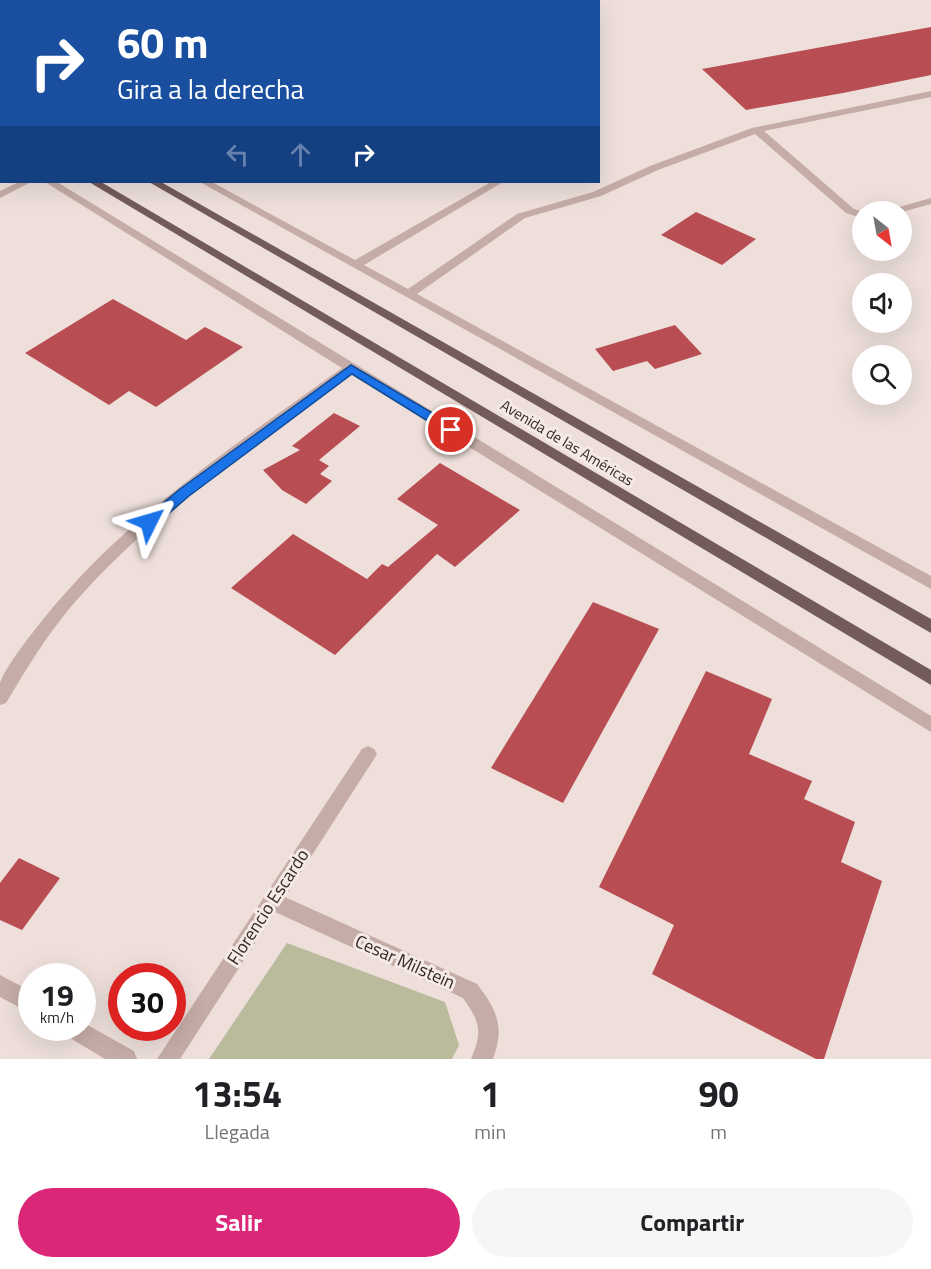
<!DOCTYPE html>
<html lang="es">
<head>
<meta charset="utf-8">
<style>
  body { margin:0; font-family:"Titillium Web",sans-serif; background:#f6f6f6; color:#202124; height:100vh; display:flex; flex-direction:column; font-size:22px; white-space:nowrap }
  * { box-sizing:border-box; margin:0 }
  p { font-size:20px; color:#757577 }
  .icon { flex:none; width:33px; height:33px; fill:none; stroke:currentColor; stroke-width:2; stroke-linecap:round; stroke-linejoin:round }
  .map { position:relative; height:1059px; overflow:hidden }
  .drawer { display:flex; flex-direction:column; background:#fff; flex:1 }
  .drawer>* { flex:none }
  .banner { position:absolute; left:0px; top:0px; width:600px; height:183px; box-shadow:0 6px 24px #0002; background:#1a4fa0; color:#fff; overflow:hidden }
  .needle { width:39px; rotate:149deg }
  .buttons { position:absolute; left:852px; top:201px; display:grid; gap:12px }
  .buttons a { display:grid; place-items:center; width:60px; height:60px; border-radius:50%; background:#fff; box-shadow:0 6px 24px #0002; font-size:30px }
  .speed { position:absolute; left:18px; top:963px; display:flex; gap:12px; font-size:30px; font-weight:700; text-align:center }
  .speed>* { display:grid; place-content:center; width:78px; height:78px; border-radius:50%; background:#fff; box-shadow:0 6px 24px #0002; line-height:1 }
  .speed small { font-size:15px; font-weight:400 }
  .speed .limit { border:9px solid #d22; background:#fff; color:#111 }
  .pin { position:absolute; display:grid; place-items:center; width:51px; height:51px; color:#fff; margin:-26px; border:3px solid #fff; border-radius:50%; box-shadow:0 2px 6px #0007 }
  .me { position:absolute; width:66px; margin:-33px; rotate:50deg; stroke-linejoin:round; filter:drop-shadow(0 0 4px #0008) }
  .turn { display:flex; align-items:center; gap:21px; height:126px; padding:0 18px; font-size:27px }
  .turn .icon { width:78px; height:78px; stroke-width:2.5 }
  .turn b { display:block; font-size:42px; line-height:51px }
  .lanes { display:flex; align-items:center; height:57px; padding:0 18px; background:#0003; justify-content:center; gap:30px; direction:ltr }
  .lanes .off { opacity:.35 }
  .eta { display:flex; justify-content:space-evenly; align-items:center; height:102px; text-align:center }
  .eta b { font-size:36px; font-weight:700; line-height:42px }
  .action { display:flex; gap:12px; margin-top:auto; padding:12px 18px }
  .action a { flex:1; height:69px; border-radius:36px; background:#db2777; color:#fff; font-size:24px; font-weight:700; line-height:69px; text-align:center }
  .action a+a { background:#f6f6f6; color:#202124 }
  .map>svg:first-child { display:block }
  .green { fill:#babb9c }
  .building { fill:#b84e53 }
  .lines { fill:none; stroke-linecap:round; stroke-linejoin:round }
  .minor { fill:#c5aca7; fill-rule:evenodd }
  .major { fill:#735b5a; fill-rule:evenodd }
  .route { fill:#1a73e8; stroke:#114b97; stroke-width:1.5 }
  .labels { text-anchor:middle; stroke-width:6; stroke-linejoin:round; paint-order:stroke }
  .street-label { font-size:15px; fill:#322727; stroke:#f6eae6 }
  .near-street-label { font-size:18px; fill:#322727; stroke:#f6eae6 }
</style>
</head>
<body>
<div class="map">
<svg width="931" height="1059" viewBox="0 0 931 1059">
  <rect width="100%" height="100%" fill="#eedfda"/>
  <path class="green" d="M287,943L445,1002L459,1045L452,1059H209Z"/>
  <g class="building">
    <path d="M931,27V75L843,93L746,110L702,69Z"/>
    <path d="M696,212L756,239L722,265L661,235Z"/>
    <path d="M113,299L186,340L205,327L243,347L156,407L129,391L109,405L25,353Z"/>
    <path d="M675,325L702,354L655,369L647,361L613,371L595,349Z"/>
    <path d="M334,413L360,426L319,460L329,466L320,474L332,481L306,504L282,490L263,470L300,450L292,446Z"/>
    <path d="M440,463L520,510L455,567L437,554L335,655L231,588L293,534L367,579L382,564L388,567L438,525L397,499Z"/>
    <path d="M593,602L659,629L563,803L491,768Z"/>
    <path d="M706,671L772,699L749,754L812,781L804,799L855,822L841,862L882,881L824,1059H816L652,974L674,925L599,887Z"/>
    <path d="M19,858L60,878L22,930L0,920V883Z"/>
  </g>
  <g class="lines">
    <g class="minor">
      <rect x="0" y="67" width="2" height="6"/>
      <path d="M931,91V97L764,131L854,209L863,212L862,218L846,213L755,134L658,170L601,196L525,218L417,294L931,576V589L200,182H212L355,260L491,182H503L364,265L408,289L517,214L593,192L650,166L752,128Z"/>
      <rect x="0" y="149" width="2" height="7"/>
      <path d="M19,182H31L0,198V191Z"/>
      <path d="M45,182H57L931,716V732L351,374C255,444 154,512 75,602C48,633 27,668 6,703L0,705C0,698 0,689 0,683C6,666 29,637 41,622C123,518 235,445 342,368Z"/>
      <path d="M931,198V204L902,212H881Z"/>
      <path d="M368,746L374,749L377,754L374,759L285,897L477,984C497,1010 505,1027 493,1059H471C483,1031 480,1022 463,998L275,912L180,1059H157L362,749Z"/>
      <path d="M0,975L32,992V1014L0,997Z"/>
      <path d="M82,1022L134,1051L137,1059H105L65,1035L62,1028H82Z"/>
    </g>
    <g class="major">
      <path d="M0,90H2V97L0,96Z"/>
      <rect x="0" y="123" width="2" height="6"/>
      <path d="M89,182H101L931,670V685Z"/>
      <path d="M149,182H161L931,619V633Z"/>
    </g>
  </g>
  <path class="route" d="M351,365L456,427V433H447L352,374L189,496L154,526H144V519L180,489Z"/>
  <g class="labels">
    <g class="street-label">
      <text transform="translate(567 443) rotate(31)" y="5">Avenida de las Américas</text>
    </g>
    <g class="near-street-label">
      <text transform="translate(268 907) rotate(-57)" y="6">Florencio Escardo</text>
      <text transform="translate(405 962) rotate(24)" y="6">Cesar Milstein</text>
    </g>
  </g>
</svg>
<div class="buttons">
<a><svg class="needle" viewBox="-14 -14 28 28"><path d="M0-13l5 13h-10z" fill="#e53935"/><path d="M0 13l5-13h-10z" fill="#757577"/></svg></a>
<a><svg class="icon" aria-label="sound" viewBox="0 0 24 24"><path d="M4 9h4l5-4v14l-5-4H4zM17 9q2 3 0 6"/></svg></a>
<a><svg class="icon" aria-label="search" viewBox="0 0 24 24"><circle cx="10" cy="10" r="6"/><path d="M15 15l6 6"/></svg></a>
</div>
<div class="speed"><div>19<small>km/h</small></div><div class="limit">30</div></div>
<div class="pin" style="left:451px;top:430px;background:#d93025"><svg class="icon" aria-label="arrive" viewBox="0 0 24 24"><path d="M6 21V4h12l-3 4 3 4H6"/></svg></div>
<svg class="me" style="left:149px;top:522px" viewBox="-20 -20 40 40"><path d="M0-17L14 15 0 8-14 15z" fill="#1a73e8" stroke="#fff" stroke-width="4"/></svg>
<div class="banner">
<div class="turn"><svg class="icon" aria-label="right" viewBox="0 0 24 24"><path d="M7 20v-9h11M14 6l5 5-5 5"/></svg><div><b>60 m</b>Gira a la derecha</div></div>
<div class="lanes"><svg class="icon off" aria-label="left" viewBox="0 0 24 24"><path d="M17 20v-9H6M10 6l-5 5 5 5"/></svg><svg class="icon off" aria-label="ahead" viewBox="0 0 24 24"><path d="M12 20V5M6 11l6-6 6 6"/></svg><svg class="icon" aria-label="right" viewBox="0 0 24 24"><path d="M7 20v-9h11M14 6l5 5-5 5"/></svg></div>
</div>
</div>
<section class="drawer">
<div class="eta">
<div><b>13:54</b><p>Llegada</p></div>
<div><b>1</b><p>min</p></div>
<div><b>90</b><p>m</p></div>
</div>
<div class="action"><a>Salir</a><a>Compartir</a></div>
</section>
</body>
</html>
